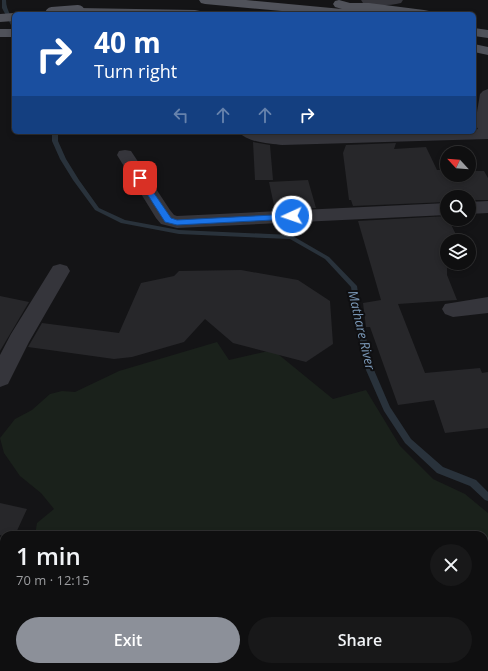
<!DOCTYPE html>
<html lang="en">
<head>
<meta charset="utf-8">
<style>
  body { margin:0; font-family:"Open Sans",sans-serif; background:#181819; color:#f1f3f6; height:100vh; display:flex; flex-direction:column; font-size:15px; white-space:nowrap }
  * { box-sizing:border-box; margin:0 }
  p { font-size:13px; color:#9b9c9f }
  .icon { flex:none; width:22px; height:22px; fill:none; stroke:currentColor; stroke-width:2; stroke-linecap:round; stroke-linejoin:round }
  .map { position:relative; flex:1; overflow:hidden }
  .drawer { position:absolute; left:0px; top:531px; width:488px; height:140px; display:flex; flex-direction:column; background:#0f0f10; border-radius:12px 12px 0 0; box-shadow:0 2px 6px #0003,0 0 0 1px #2f2f30 }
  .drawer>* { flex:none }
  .hud { position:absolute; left:12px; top:12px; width:464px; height:122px; border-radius:6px; box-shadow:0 2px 6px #0003,0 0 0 1px #2f2f30; background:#1a4fa0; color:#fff; overflow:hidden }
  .needle { width:26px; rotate:296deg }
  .buttons { position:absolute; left:440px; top:146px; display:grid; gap:8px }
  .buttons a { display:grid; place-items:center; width:36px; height:36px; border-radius:50%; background:#0f0f10; box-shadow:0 2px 6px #0003,0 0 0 1px #2f2f30; font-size:20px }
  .pin { position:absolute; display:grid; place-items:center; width:34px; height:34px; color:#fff; margin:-17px; border-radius:8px; box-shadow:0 2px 6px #0006 }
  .me { position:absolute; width:44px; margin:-22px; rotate:267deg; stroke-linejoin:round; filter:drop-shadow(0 0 3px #0008) }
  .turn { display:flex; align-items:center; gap:14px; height:84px; padding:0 16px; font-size:18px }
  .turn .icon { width:52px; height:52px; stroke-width:2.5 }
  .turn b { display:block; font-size:28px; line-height:34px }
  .lanes { display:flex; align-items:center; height:38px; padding:0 16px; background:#0003; justify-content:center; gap:20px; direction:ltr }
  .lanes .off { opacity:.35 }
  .round { display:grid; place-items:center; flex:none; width:42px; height:42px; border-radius:21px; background:#181819 }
  .head { display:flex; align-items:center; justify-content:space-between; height:68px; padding:0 16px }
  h1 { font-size:24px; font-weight:600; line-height:30px }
  .button { display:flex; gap:8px; margin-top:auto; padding:8px 16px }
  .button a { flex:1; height:46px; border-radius:24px; background:#8c9099; color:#fff; font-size:16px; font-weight:600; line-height:46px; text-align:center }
  .button a+a { background:#181819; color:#f1f3f6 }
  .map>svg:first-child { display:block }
  .green { fill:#1a211b }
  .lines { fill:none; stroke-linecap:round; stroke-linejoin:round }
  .stream { fill:#29323b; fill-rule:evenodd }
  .building { fill:#27272a }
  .minor { fill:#35353b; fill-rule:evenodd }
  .major { fill:#50525a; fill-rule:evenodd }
  .major-bridge { stroke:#50525a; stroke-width:14 }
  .route { fill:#1a73e8; stroke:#114b97 }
  .labels { text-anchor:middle; stroke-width:4; stroke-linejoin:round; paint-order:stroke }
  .water-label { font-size:13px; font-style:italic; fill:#7996b5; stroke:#0f0f11 }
</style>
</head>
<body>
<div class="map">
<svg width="488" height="671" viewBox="0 0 488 671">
  <rect width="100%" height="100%" fill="#141416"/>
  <path class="green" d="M217,342L229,360L273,350L333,399L366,390L400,446L433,479L465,494L488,513V671H0V584L4,577V667H484V535H35L37,523L54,509L41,493L20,476L4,453L0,438L15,419L32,410L50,394L62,391L75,392L119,371Z"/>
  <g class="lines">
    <g class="stream">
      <path d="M2,0H6C6,12 14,17 14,28L12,27L2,8Z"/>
      <path d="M52,132H58V141L66,159L79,180L99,208L125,220L179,230L291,235L329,257L357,286L363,326L374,370L390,407L411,439L443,467L476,480L488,492V501L485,500L470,486L437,473L405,443L384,411L366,370L357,326L351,287L325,259L290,239L179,234L121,223L95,210L73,180L60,159L52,141Z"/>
    </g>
  </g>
  <g class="building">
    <path d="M253,142L270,145L273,180H255Z"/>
    <path d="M396,143L394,149L426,147L437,170H447V175H469V171H484L488,178V200H469V197H447V202L353,206L351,200H349L343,153L346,145Z"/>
    <path d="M308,180L316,208L275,210L269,182Z"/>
    <path d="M447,216L459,241H447V275L457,300L398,304L425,373L480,368L482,373L488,372V428L445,433L434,400L398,405L370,327H366L363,303L381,300L358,221Z"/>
    <path d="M241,270L298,280L330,301L333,344L306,362L233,343L205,319L184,342L132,357L114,359L28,347L42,323L119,333L141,283L174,276L179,271Z"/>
    <path d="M0,296L29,302L0,351Z"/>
    <path d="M0,503L27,509L15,535H0Z"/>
  </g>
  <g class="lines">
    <g class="minor">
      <path d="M361,0H403L401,3C388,6 376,6 363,3Z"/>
      <path d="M488,89V139L282,145C271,144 246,142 239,132H263L282,135L388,132H474V130L478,129L475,124L480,94L483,91Z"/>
      <path d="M125,150L131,151L170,210L174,215L177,216L447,203V215L177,228L161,224L156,218L117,155L119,151Z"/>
      <path d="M488,201V213L469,214V202Z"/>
      <path d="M60,264L67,266L70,271L29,342L8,384L0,387V355L11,334L53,266Z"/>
      <path d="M488,297V313L453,317L445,314L442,309L445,304Z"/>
      <rect x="162" y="667" width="32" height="4"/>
    </g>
    <g class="major">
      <path d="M199,0H246L342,9L335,7L333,4L335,1L339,0L350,3H369L424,10L429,11L430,14H394L359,11L362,14H315L205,4L201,3Z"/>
      <path d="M78,8L195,10L200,11L201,14H73L72,12L73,9Z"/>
      <path d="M14,13L18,14H14V21L0,22V14Z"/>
      <path d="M474,28L488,30V38L474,36Z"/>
      <rect x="0" y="29" width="14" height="8"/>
      <path d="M474,44L488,47V55L474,52Z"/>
    </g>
    <path class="major-bridge" d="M52,14L78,12"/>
  </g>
  <path class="route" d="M140,176L143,177L171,218L177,220L292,214L296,216L292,219L177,225L165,222L137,178Z"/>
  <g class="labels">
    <g class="water-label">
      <text transform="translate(362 330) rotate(77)" y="5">Mathare River</text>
    </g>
  </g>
</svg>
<div class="buttons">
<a><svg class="needle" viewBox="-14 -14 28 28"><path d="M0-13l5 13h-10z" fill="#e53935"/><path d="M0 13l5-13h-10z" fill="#9b9c9f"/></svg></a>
<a><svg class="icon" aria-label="search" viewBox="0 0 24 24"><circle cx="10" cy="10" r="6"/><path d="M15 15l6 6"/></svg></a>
<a><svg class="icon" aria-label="layers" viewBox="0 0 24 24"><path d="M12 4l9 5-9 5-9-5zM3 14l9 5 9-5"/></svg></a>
</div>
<div class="pin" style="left:140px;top:178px;background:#d93025"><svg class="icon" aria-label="arrive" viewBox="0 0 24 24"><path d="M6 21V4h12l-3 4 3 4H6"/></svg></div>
<svg class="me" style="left:292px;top:216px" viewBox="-20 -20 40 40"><circle r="17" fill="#1a73e8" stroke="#fff" stroke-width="3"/><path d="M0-11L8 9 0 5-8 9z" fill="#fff"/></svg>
<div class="hud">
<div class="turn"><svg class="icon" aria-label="right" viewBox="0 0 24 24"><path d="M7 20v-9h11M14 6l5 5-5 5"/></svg><div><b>40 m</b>Turn right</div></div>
<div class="lanes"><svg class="icon off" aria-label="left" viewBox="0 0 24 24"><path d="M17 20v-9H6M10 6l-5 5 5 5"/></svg><svg class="icon off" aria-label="ahead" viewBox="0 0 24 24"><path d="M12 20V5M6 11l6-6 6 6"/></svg><svg class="icon off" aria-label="ahead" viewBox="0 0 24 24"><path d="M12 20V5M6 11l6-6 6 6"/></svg><svg class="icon" aria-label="right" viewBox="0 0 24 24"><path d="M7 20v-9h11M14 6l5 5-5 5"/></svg></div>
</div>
<section class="drawer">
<div class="head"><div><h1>1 min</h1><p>70 m · 12:15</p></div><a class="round"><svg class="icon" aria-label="close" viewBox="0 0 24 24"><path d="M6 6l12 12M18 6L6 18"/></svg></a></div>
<div class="button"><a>Exit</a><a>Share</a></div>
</section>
</div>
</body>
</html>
